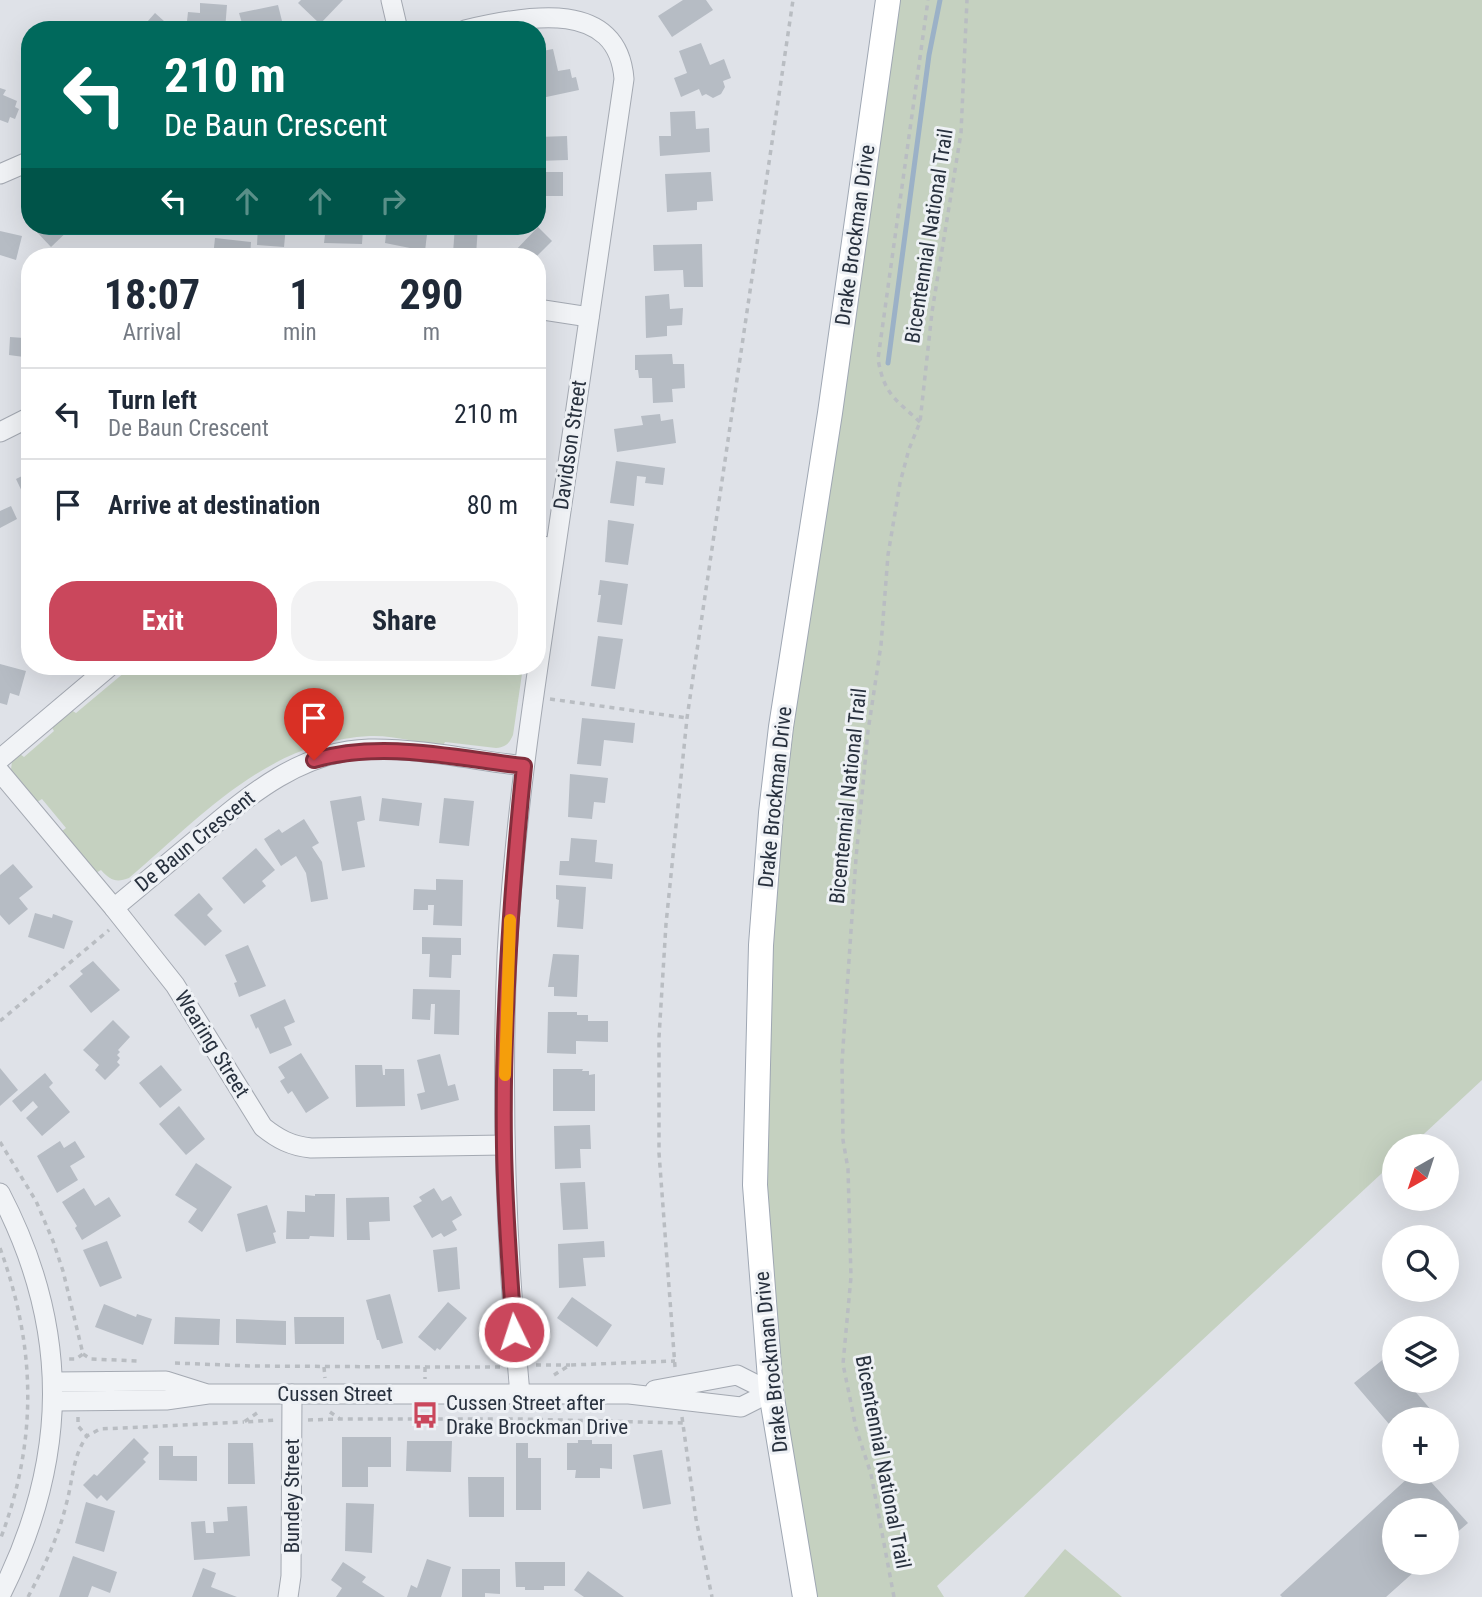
<!DOCTYPE html>
<html lang="en">
<head>
<meta charset="utf-8">
<style>
  body { margin:0; font-family:"Roboto Condensed",sans-serif; background:#f2f2f3; color:#1f2937; height:100vh; display:flex; flex-direction:column; font-size:26px; white-space:nowrap }
  * { box-sizing:border-box; margin:0 }
  p { font-size:23px; color:#747a83 }
  .icon { flex:none; width:38px; height:38px; fill:none; stroke:currentColor; stroke-width:2; stroke-linecap:round; stroke-linejoin:round }
  .map { position:relative; flex:1; overflow:hidden }
  .panel { position:absolute; left:21px; top:248px; width:525px; height:427px; display:flex; flex-direction:column; background:#fff; border-radius:28px; box-shadow:0 7px 28px #0002 }
  .panel>* { flex:none }
  .hud { position:absolute; left:21px; top:21px; width:525px; height:214px; border-radius:28px; box-shadow:0 7px 28px #0002; background:#00695c; color:#fff; overflow:hidden }
  .needle { width:46px; rotate:219deg }
  .tools { position:absolute; left:1382px; top:1134px; display:grid; gap:14px }
  .tools a { display:grid; place-items:center; width:77px; height:77px; border-radius:50%; background:#fff; box-shadow:0 7px 28px #0002; font-size:35px }
  .pin { position:absolute; display:grid; place-items:center; width:60px; height:60px; color:#fff; margin:-72px -30px; border-radius:50% 50% 50% 0; rotate:-45deg; box-shadow:0 0 7px #0007 }
  .pin .icon { rotate:45deg }
  .me { position:absolute; width:77px; margin:-38px; rotate:356deg; stroke-linejoin:round; filter:drop-shadow(0 0 5px #0008) }
  .turn { display:flex; align-items:center; gap:24px; height:147px; padding:0 28px; font-size:32px }
  .turn .icon { width:91px; height:91px; stroke-width:2.5 }
  .turn b { display:block; font-size:49px; line-height:60px }
  .lanes { display:flex; align-items:center; height:66px; padding:0 28px; background:#0003; justify-content:center; gap:35px; direction:ltr }
  .lanes .off { opacity:.35 }
  .eta { display:flex; justify-content:space-evenly; align-items:center; height:119px; text-align:center }
  .eta b { font-size:42px; font-weight:700; line-height:49px }
  .primary-button { display:flex; gap:14px; margin-top:auto; padding:14px 28px }
  .primary-button a { flex:1; height:80px; border-radius:28px; background:#ca475c; color:#fff; font-size:28px; font-weight:700; line-height:80px; text-align:center }
  .primary-button a+a { background:#f2f2f3; color:#1f2937 }
  ul { padding:0; list-style:none }
  li { display:flex; align-items:center; gap:21px; height:91px; padding:0 28px; border-top:2px solid #e0e1e3 }
  li div { flex:1 }
  li b { display:block; font-size:26px }
  li em { font-style:normal }
  .map>svg:first-child { display:block }
  .green { fill:#c5d1c0 }
  .lines { fill:none; stroke-linecap:round; stroke-linejoin:round }
  .stream { stroke:#9bb1c7; stroke-width:5 }
  .building { fill:#b6bcc4 }
  .minor-casing { stroke:#a4a9b2; stroke-width:21 }
  .major-casing { stroke:#9fa7b3; stroke-width:26 }
  .path { stroke:#b9bdc2; stroke-width:3.5; stroke-dasharray:5 5; stroke-linecap:butt }
  .minor { stroke:#f1f3f6; stroke-width:19 }
  .major { stroke:#fff; stroke-width:24 }
  .route-casing { stroke:#832e3c; stroke-width:18 }
  .route { stroke:#ca475c; stroke-width:12 }
  .slow { stroke:#f59e0b; stroke-width:12 }
  .labels { text-anchor:middle; stroke-width:6; stroke-linejoin:round; paint-order:stroke }
  .street-label { font-size:21px; fill:#28313e; stroke:#eef1f5 }
  .poi-label { font-size:21px; fill:#28313e; stroke:#eef1f5; text-anchor:start }
</style>
</head>
<body>
<div class="map">
<svg width="1482" height="1597" viewBox="0 0 1482 1597">
  <rect width="100%" height="100%" fill="#dfe2e8"/>
  <g class="green">
    <path d="M888,0H1482V1080L1411,1146H1395V1161L937,1586L944,1597H805L771,1392L761,945Z"/>
    <path d="M131,667H523L513,735C509,744 506,747 496,748L445,742L444,744C418,744 395,735 370,736C268,741 202,816 129,878C116,883 110,880 101,870L94,874L57,835L66,828L42,799L37,802L11,770L12,761L20,754L24,757L54,731L51,726L71,710L76,713Z"/>
    <path d="M1065,1549L1122,1597H1024Z"/>
  </g>
  <g class="lines">
    <path class="stream" d="M888,363L929,55L940,0"/>
  </g>
  <g class="building">
    <path d="M301,0H343L320,24L298,3Z"/>
    <path d="M683,0H706L713,10L672,37L658,16Z"/>
    <path d="M200,3L227,5L225,30H186L188,12L200,13Z"/>
    <path d="M278,5L284,29L244,30L239,13Z"/>
    <path d="M155,13L174,30H140Z"/>
    <path d="M701,43L710,65L724,59L731,78L723,81L725,87L721,94L713,98L706,94L702,96L699,89L681,97L674,78L687,73L679,51Z"/>
    <path d="M553,49L558,71L570,69L572,78L576,77L579,90L537,99V85H539L537,80V52Z"/>
    <path d="M30,65V85L22,83Z"/>
    <path d="M0,88L6,90L3,95L17,101L15,107L19,109L15,119L10,117L8,123L0,120Z"/>
    <path d="M695,111L696,129L709,128L710,152L660,156L659,136H671L670,112Z"/>
    <path d="M567,136L568,160L537,161V137Z"/>
    <path d="M537,172H563V196H544L545,208H537Z"/>
    <path d="M711,172L713,201L697,202V210L667,212L665,174Z"/>
    <path d="M37,226H73L51,247L34,229Z"/>
    <path d="M258,226H286L284,247L257,245Z"/>
    <path d="M326,226H350L349,228L363,229L362,244L324,243Z"/>
    <path d="M387,226H428L425,251L385,243Z"/>
    <path d="M455,226H478L476,255L453,253Z"/>
    <path d="M538,227L552,241L536,257H513L511,255Z"/>
    <path d="M0,231L22,236L16,260L0,255Z"/>
    <path d="M215,238L251,242L250,257H213Z"/>
    <path d="M702,244L703,287H684L683,270L654,271L653,245Z"/>
    <path d="M165,253L191,255V257H165Z"/>
    <path d="M669,294L670,309L683,308L682,325L667,326V336L646,338L645,296Z"/>
    <path d="M26,314H30V362L24,361V357L9,355L10,337L24,338Z"/>
    <path d="M537,352L544,353L539,391H537Z"/>
    <path d="M672,354L673,364H684L685,388L672,389L673,402L653,403L652,378H639L638,370H635V355Z"/>
    <path d="M660,414L661,421L673,419L676,443L617,452L614,429L643,425L641,416Z"/>
    <path d="M616,461L665,468L663,485L645,483L646,477L637,476L634,506L610,503Z"/>
    <path d="M30,472V499L26,500L16,479Z"/>
    <path d="M11,506L17,519L0,528V511Z"/>
    <path d="M608,520L634,524L628,565L605,562Z"/>
    <path d="M600,580L628,584L622,625L597,622L601,595H598Z"/>
    <path d="M598,636L623,639L615,689L591,686Z"/>
    <path d="M0,664L26,671L19,696L10,693L7,705L0,703Z"/>
    <path d="M582,718L635,723L633,743L604,740L601,766L577,764Z"/>
    <path d="M570,774L608,778L605,803L594,802L592,819L568,817Z"/>
    <path d="M361,796L365,820L357,822L365,867L342,871L330,801Z"/>
    <path d="M382,798L422,803L419,826L379,821Z"/>
    <path d="M444,798L474,801L469,846L439,843Z"/>
    <path d="M304,819L319,843L312,847L322,862L328,899L311,902L306,873L296,856L281,866L264,839L279,829L282,833Z"/>
    <path d="M571,838L597,840L595,862L613,864L612,879L559,875L560,861H569Z"/>
    <path d="M256,848L275,870L262,881L266,886L244,904L222,878Z"/>
    <path d="M13,864L33,887L19,898L28,909L9,925L0,915V875Z"/>
    <path d="M436,879L463,880L462,926L433,925L434,905H428V910H413L414,889L436,890Z"/>
    <path d="M556,885L586,887L583,929L557,927L559,900L556,899Z"/>
    <path d="M199,893L213,909L207,915L222,931L205,946L174,915Z"/>
    <path d="M35,913L52,918L53,914L73,921L64,949L28,937Z"/>
    <path d="M422,937L461,938V955H452L451,978L429,977L430,954H422Z"/>
    <path d="M248,945L266,986L239,997L234,983L237,982L225,955Z"/>
    <path d="M553,954L579,955L577,997L554,996V987H548Z"/>
    <path d="M93,961L120,990L91,1013L69,986L83,974L80,971Z"/>
    <path d="M413,989L460,990L459,1035L434,1034L435,1004H431L430,1020L412,1019Z"/>
    <path d="M285,999L295,1022L284,1027L292,1045L270,1054L258,1027L256,1029L250,1015Z"/>
    <path d="M548,1012H577V1015H588V1021H608V1042L576,1041V1054L547,1053Z"/>
    <path d="M113,1020L130,1037L118,1050L120,1052L117,1055L120,1058L117,1062L120,1065L105,1080L95,1070L99,1065L83,1050Z"/>
    <path d="M301,1053L329,1098L306,1113L292,1091L288,1094L280,1081L285,1078L278,1067Z"/>
    <path d="M440,1054L448,1086L455,1084L459,1100L421,1110L417,1094L425,1092L417,1060Z"/>
    <path d="M161,1065L182,1090L160,1108L139,1083Z"/>
    <path d="M355,1065H382L383,1075H385V1069H404L405,1106L356,1107Z"/>
    <path d="M0,1068L18,1090L0,1106Z"/>
    <path d="M553,1069H583L582,1071H589V1075L595,1074V1111H553Z"/>
    <path d="M45,1073L53,1083L49,1087L70,1112L42,1136L26,1118L38,1107L33,1101L21,1112L12,1101Z"/>
    <path d="M179,1106L205,1139L186,1155L159,1124Z"/>
    <path d="M590,1125L591,1149H580L581,1168L555,1169L554,1126Z"/>
    <path d="M60,1141L64,1148L75,1141L85,1157L70,1166L78,1180L57,1193L37,1156Z"/>
    <path d="M196,1163L232,1187L202,1232L188,1222L197,1209L175,1195Z"/>
    <path d="M585,1182L588,1229L563,1230L560,1183Z"/>
    <path d="M84,1188L95,1206L109,1197L121,1216L82,1240L75,1228L77,1226L62,1202Z"/>
    <path d="M434,1188L442,1201L451,1196L462,1215L452,1221L457,1230L444,1237L441,1233L432,1238L413,1206L422,1201L419,1197Z"/>
    <path d="M315,1194H335L334,1237L310,1236L309,1239H286L287,1211L305,1212V1195L315,1196Z"/>
    <path d="M389,1197L390,1221L369,1222L370,1240H347L346,1198Z"/>
    <path d="M267,1205L276,1232L273,1233L276,1243L246,1252L237,1214Z"/>
    <path d="M107,1241L122,1278L100,1287L83,1250Z"/>
    <path d="M604,1241L605,1257L583,1258L586,1286L559,1288L558,1244Z"/>
    <path d="M457,1247L460,1289L438,1292L433,1250Z"/>
    <path d="M390,1294L403,1343L382,1349L379,1340H377L366,1300Z"/>
    <path d="M572,1297L612,1325L597,1347L557,1318Z"/>
    <path d="M448,1302L467,1318L440,1350L437,1348L435,1351L418,1337Z"/>
    <path d="M104,1304L136,1317L137,1314L152,1319L143,1345L95,1327Z"/>
    <path d="M175,1317L220,1319L219,1345L174,1344Z"/>
    <path d="M294,1317H344V1344H295Z"/>
    <path d="M236,1319L286,1321V1345L236,1343Z"/>
    <path d="M1386,1357L1395,1367V1381H1406L1439,1419H1395V1431L1354,1383Z"/>
    <path d="M342,1437H391V1467H368V1487H342Z"/>
    <path d="M134,1438L149,1453L143,1459L146,1462L107,1501L101,1495L97,1499L83,1485L94,1474L97,1476Z"/>
    <path d="M578,1440H592V1444H612V1469L600,1468V1478H575L576,1470H567V1443H578Z"/>
    <path d="M407,1441H452L451,1472L406,1471Z"/>
    <path d="M228,1443H253L255,1484H228Z"/>
    <path d="M516,1443H528V1458H541V1510H516Z"/>
    <path d="M159,1446H173V1456H197V1481L159,1480Z"/>
    <path d="M662,1450L671,1504L643,1509L633,1455Z"/>
    <path d="M1404,1472H1422L1468,1523L1447,1541V1510H1395V1563H1424L1386,1597H1282L1280,1595L1409,1477Z"/>
    <path d="M468,1477H504V1517H469Z"/>
    <path d="M86,1502L115,1511L104,1552L75,1543Z"/>
    <path d="M346,1503L374,1504L372,1553L345,1551Z"/>
    <path d="M247,1506L250,1556L194,1560L191,1522L205,1521L206,1533H214L213,1522L228,1521L227,1507Z"/>
    <path d="M73,1556L117,1572L110,1593L92,1586L88,1597H59Z"/>
    <path d="M427,1559L451,1567L441,1597H407L411,1585L417,1588Z"/>
    <path d="M343,1562L366,1577L362,1582L385,1597H336L342,1588L331,1580Z"/>
    <path d="M515,1562H565V1586H544V1590H525V1587H516Z"/>
    <path d="M203,1568L216,1573L211,1587L237,1597H192Z"/>
    <path d="M462,1569H500V1594L485,1593V1597H462Z"/>
    <path d="M588,1571L624,1597H584L574,1590Z"/>
  </g>
  <g class="lines">
    <defs>
      <g id="minor">
        <path d="M391,0L398,30"/>
        <path d="M465,30C531,14 618,0 624,79C601,239 577,399 554,559C534,691 514,822 507,956C501,1102 506,1248 520,1394"/>
        <path d="M0,174L30,161"/>
        <path d="M537,309L589,317"/>
        <path d="M0,432L30,417"/>
        <path d="M537,545L555,548"/>
        <path d="M0,759L109,667"/>
        <path d="M0,772L114,908L175,985L263,1127C278,1139 291,1146 311,1148L504,1145"/>
        <path d="M114,908C142,885 169,862 197,839C247,797 299,751 369,749C420,748 473,760 524,766"/>
        <path d="M0,1193C71,1329 69,1460 0,1596"/>
        <path d="M53,1382L166,1381L204,1393"/>
        <path d="M655,1390L737,1375L771,1392"/>
        <path d="M54,1401L166,1400L208,1394H629L741,1407L771,1392"/>
        <path d="M288,1597L291,1576L292,1394"/>
      </g>
      <path id="major" d="M805,1597L771,1392L755,1185L761,945L771,813L781,727L830,413L888,0"/>
    </defs>
    <use href="#minor" class="minor-casing"/>
    <use href="#major" class="major-casing"/>
    <g class="path">
      <path d="M920,422C895,399 884,394 878,359L928,0"/>
      <path d="M550,699L687,718"/>
      <path d="M0,1021L109,930"/>
      <path d="M0,1142L36,1201L53,1241L63,1271L83,1354L76,1359H68"/>
      <path d="M0,1248C36,1347 38,1441 0,1540"/>
      <path d="M83,1354L91,1359L139,1361"/>
      <path d="M175,1363L250,1366L425,1367V1379"/>
      <path d="M536,1365H570"/>
      <path d="M324,1367L325,1378"/>
      <path d="M425,1367H500"/>
      <path d="M675,1367L659,1153V1037L666,924L687,718L793,0"/>
      <path d="M554,1375L570,1365L675,1361"/>
      <path d="M330,1412L340,1419H519L683,1423"/>
      <path d="M257,1413L244,1422L276,1420"/>
      <path d="M78,1417V1426L87,1436L100,1429L244,1422"/>
      <path d="M682,1417L696,1519L712,1597"/>
      <path d="M308,1420L339,1419"/>
      <path d="M28,1597C44,1567 58,1538 66,1505C73,1481 72,1457 87,1436"/>
      <path d="M894,1597L871,1474L856,1428L843,1364L851,1277L848,1169L843,1140L842,1062L856,858L868,731L881,645L888,555L900,483L909,449L920,422L932,312L961,133L967,0"/>
    </g>
    <use href="#minor" class="minor"/>
    <use href="#major" class="major"/>
  </g>
  <g class="lines">
    <defs>
      <path id="route" d="M314,760C382,740 455,758 524,766C511,893 502,1020 504,1147C505,1209 510,1271 514,1332"/>
    </defs>
    <use href="#route" class="route-casing"/>
    <use href="#route" class="route"/>
    <path class="slow" d="M505,1075L510,920"/>
  </g>
  <defs>
    <symbol id="bus-bare" viewBox="-9 -9 18 18"><path d="M-5-6H5V4H4V6H2V4H-2V6H-4V4H-5ZM-3.5-4V0h7V-4ZM-3.5 1.2v1.5H-2V1.2ZM2 1.2v1.5H3.5V1.2Z" fill="#ca475c" stroke="#eef1f5" stroke-width="2.5" paint-order="stroke"/></symbol>
  </defs>
  <g fill-rule="evenodd">
    <use href="#bus-bare" x="406" y="1396" width="38" height="38"/>
  </g>
  <g class="labels">
    <g class="street-label">
      <text transform="translate(855 235) rotate(-82)" y="7">Drake Brockman Drive</text>
      <text transform="translate(929 236) rotate(-81)" y="7">Bicentennial National Trail</text>
      <text transform="translate(570 445) rotate(-82)" y="7">Davidson Street</text>
      <text transform="translate(848 796) rotate(-84)" y="7">Bicentennial National Trail</text>
      <text transform="translate(775 797) rotate(-84)" y="7">Drake Brockman Drive</text>
      <text transform="translate(195 841) rotate(-39)" y="7">De Baun Crescent</text>
      <text transform="translate(212 1044) rotate(58)" y="7">Wearing Street</text>
      <text transform="translate(771 1362) rotate(-96)" y="7">Drake Brockman Drive</text>
      <text x="335" y="1401">Cussen Street</text>
      <text transform="translate(883 1462) rotate(79)" y="7">Bicentennial National Trail</text>
      <text transform="translate(292 1496) rotate(-90)" y="7">Bundey Street</text>
    </g>
    <g class="poi-label">
      <text x="446" y="1410">Cussen Street after<tspan x="446" dy="24">Drake Brockman Drive</tspan></text>
    </g>
  </g>
</svg>
<div class="tools">
<a><svg class="needle" viewBox="-14 -14 28 28"><path d="M0-13l5 13h-10z" fill="#e53935"/><path d="M0 13l5-13h-10z" fill="#747a83"/></svg></a>
<a><svg class="icon" aria-label="search" viewBox="0 0 24 24"><circle cx="10" cy="10" r="6"/><path d="M15 15l6 6"/></svg></a>
<a><svg class="icon" aria-label="layers" viewBox="0 0 24 24"><path d="M12 4l9 5-9 5-9-5zM3 14l9 5 9-5"/></svg></a>
<a>+</a>
<a>−</a>
</div>
<div class="pin" style="left:314px;top:760px;background:#d93025"><svg class="icon" aria-label="arrive" viewBox="0 0 24 24"><path d="M6 21V4h12l-3 4 3 4H6"/></svg></div>
<svg class="me" style="left:514px;top:1332px" viewBox="-20 -20 40 40"><circle r="17" fill="#ca475c" stroke="#fff" stroke-width="3"/><path d="M0-11L8 9 0 5-8 9z" fill="#fff"/></svg>
<div class="hud">
<div class="turn"><svg class="icon" aria-label="left" viewBox="0 0 24 24"><path d="M17 20v-9H6M10 6l-5 5 5 5"/></svg><div><b>210 m</b>De Baun Crescent</div></div>
<div class="lanes"><svg class="icon" aria-label="left" viewBox="0 0 24 24"><path d="M17 20v-9H6M10 6l-5 5 5 5"/></svg><svg class="icon off" aria-label="ahead" viewBox="0 0 24 24"><path d="M12 20V5M6 11l6-6 6 6"/></svg><svg class="icon off" aria-label="ahead" viewBox="0 0 24 24"><path d="M12 20V5M6 11l6-6 6 6"/></svg><svg class="icon off" aria-label="right" viewBox="0 0 24 24"><path d="M7 20v-9h11M14 6l5 5-5 5"/></svg></div>
</div>
<section class="panel">
<div class="eta">
<div><b>18:07</b><p>Arrival</p></div>
<div><b>1</b><p>min</p></div>
<div><b>290</b><p>m</p></div>
</div>
<ul>
<li><svg class="icon" aria-label="left" viewBox="0 0 24 24"><path d="M17 20v-9H6M10 6l-5 5 5 5"/></svg><div><b>Turn left</b><p>De Baun Crescent</p></div><em>210 m</em></li>
<li><svg class="icon" aria-label="arrive" viewBox="0 0 24 24"><path d="M6 21V4h12l-3 4 3 4H6"/></svg><div><b>Arrive at destination</b></div><em>80 m</em></li>
</ul>
<div class="primary-button"><a>Exit</a><a>Share</a></div>
</section>
</div>
</body>
</html>
